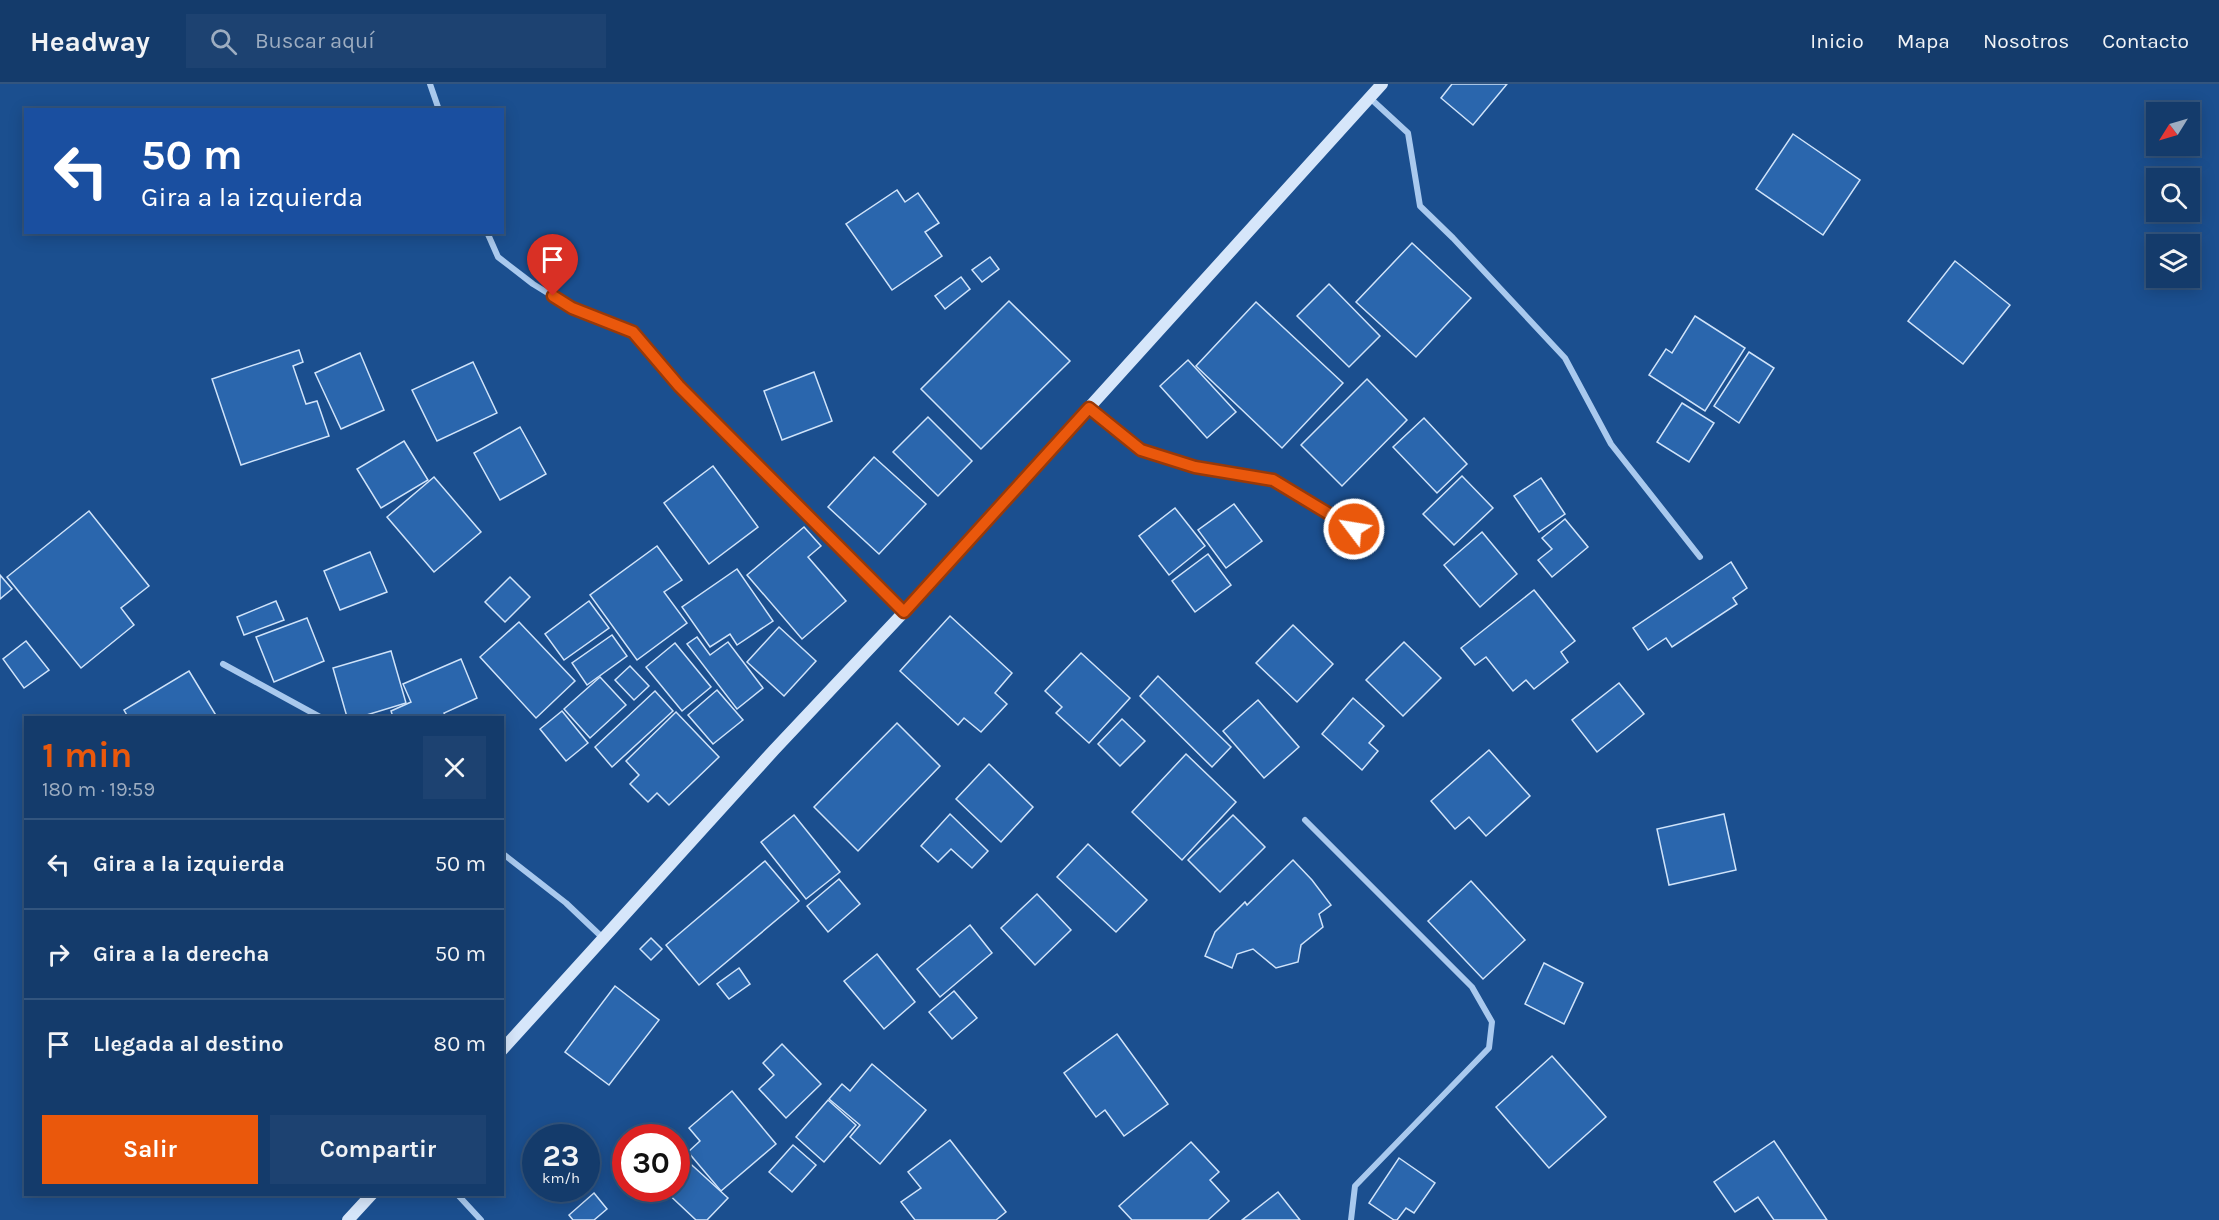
<!DOCTYPE html>
<html lang="es">
<head>
<meta charset="utf-8">
<style>
  body { margin:0; font-family:Karla,sans-serif; background:#1d4271; color:#f1f3f6; height:100vh; display:flex; flex-direction:column; font-size:22px; white-space:nowrap }
  * { box-sizing:border-box; margin:0 }
  p { font-size:20px; color:#9dadc1 }
  .icon { flex:none; width:33px; height:33px; fill:none; stroke:currentColor; stroke-width:2; stroke-linecap:round; stroke-linejoin:round }
  .map { position:relative; flex:1; overflow:hidden }
  .panel { position:absolute; left:24px; top:632px; width:480px; height:480px; display:flex; flex-direction:column; background:#143b6b; border-radius:0px; box-shadow:0 3px 15px #0003,0 0 0 2px #33557e }
  .panel>* { flex:none }
  .banner { position:absolute; left:24px; top:24px; width:480px; height:126px; border-radius:0px; box-shadow:0 3px 15px #0003,0 0 0 2px #33557e; background:#1a4fa0; color:#fff; overflow:hidden }
  .needle { width:39px; rotate:233deg }
  .fabs { position:absolute; left:2146px; top:18px; display:grid; gap:12px }
  .fabs a { display:grid; place-items:center; width:54px; height:54px; border-radius:0px; background:#143b6b; box-shadow:0 3px 15px #0003,0 0 0 2px #33557e; font-size:30px }
  .speed { position:absolute; left:522px; top:1040px; display:flex; gap:12px; font-size:30px; font-weight:700; text-align:center }
  .speed>* { display:grid; place-content:center; width:78px; height:78px; border-radius:50%; background:#143b6b; box-shadow:0 3px 15px #0003,0 0 0 2px #33557e; line-height:1 }
  .speed small { font-size:15px; font-weight:400 }
  .speed .limit { border:9px solid #d22; background:#fff; color:#111 }
  .pin { position:absolute; display:grid; place-items:center; width:51px; height:51px; color:#fff; margin:-62px -26px; border-radius:50% 50% 50% 0; rotate:-45deg; box-shadow:0 0 6px #0007 }
  .pin .icon { rotate:45deg }
  .me { position:absolute; width:66px; margin:-33px; rotate:301deg; stroke-linejoin:round; filter:drop-shadow(0 0 4px #0008) }
  .turn { display:flex; align-items:center; gap:21px; height:126px; padding:0 18px; font-size:27px }
  .turn .icon { width:78px; height:78px; stroke-width:2.5 }
  .turn b { display:block; font-size:42px; line-height:51px }
  .round { display:grid; place-items:center; flex:none; width:63px; height:63px; border-radius:0px; background:#1d4271 }
  .headline { display:flex; align-items:center; justify-content:space-between; height:102px; padding:0 18px }
  h1 { font-size:36px; font-weight:700; line-height:45px; color:#ea580c }
  .button { display:flex; gap:12px; margin-top:auto; padding:12px 18px }
  .button a { flex:1; height:69px; border-radius:0px; background:#ea580c; color:#fff; font-size:24px; font-weight:700; line-height:69px; text-align:center }
  .button a+a { background:#1d4271; color:#f1f3f6 }
  ul { padding:0; list-style:none }
  li { display:flex; align-items:center; gap:18px; height:90px; padding:0 18px; border-top:2px solid #33557e }
  li div { flex:1 }
  li b { display:block; font-size:22px }
  li em { font-style:normal }
  header { display:flex; align-items:center; gap:36px; box-sizing:border-box; height:84px; padding:0 30px; background:#143b6b; border-bottom:2px solid #33557e }
  header strong { font-size:28px }
  nav { display:flex; gap:33px; margin-inline-start:auto; font-size:21px }
  .search { width:420px; height:54px; background:#1d4271; display:flex; align-items:center; gap:15px; box-sizing:border-box; padding:0 21px; border-radius:0px; color:#9dadc1; font-size:22px }
  .map>svg:first-child { display:block }
  .building { fill:#2a66ad; stroke:#cfe3fa; stroke-width:1.5 }
  .lines { fill:none; stroke-linecap:round; stroke-linejoin:round }
  .street { stroke:#a9c9ee; stroke-width:6 }
  .secondary { stroke:#d6e6fa; stroke-width:12 }
  .route-casing { stroke:#983908; stroke-width:15 }
  .route { stroke:#ea580c; stroke-width:10 }
</style>
</head>
<body>
<header>
<strong>Headway</strong>
<div class="search"><svg class="icon" aria-label="search" viewBox="0 0 24 24"><circle cx="10" cy="10" r="6"/><path d="M15 15l6 6"/></svg>Buscar aquí</div>
<nav><a>Inicio</a><a>Mapa</a><a>Nosotros</a><a>Contacto</a></nav>
</header>
<div class="map">
<svg width="2219" height="1136" viewBox="0 0 2219 1136">
  <rect width="100%" height="100%" fill="#1b4f8f"/>
  <g class="building">
    <path d="M1452,0H1507L1473,41L1441,14Z"/>
    <path d="M1793,50L1860,96L1823,151L1756,105Z"/>
    <path d="M897,106L905,118L918,109L939,139L925,148L942,172L892,206L846,140Z"/>
    <path d="M1412,159L1471,214L1416,273L1356,218Z"/>
    <path d="M990,173L999,185L982,198L972,186Z"/>
    <path d="M1955,177L2010,221L1963,280L1908,237Z"/>
    <path d="M961,193L970,205L945,225L935,212Z"/>
    <path d="M1329,200L1380,252L1349,283L1297,232Z"/>
    <path d="M1009,217L1070,277L981,365L921,305Z"/>
    <path d="M1256,218L1343,299L1282,364L1196,282Z"/>
    <path d="M1695,232L1745,264L1705,327L1649,291L1666,265L1672,269Z"/>
    <path d="M299,266L303,278L293,282L306,320L317,317L329,352L241,381L212,295Z"/>
    <path d="M1749,268L1774,284L1739,339L1714,322Z"/>
    <path d="M360,269L384,326L341,345L315,289Z"/>
    <path d="M1188,276L1236,328L1207,354L1160,302Z"/>
    <path d="M473,278L497,329L437,357L412,306Z"/>
    <path d="M814,288L832,337L782,356L764,307Z"/>
    <path d="M1367,295L1407,336L1342,402L1301,361Z"/>
    <path d="M1682,319L1714,339L1689,378L1657,358Z"/>
    <path d="M928,333L972,377L938,412L893,368Z"/>
    <path d="M1424,334L1467,380L1437,409L1393,363Z"/>
    <path d="M520,343L546,390L500,416L474,369Z"/>
    <path d="M404,357L428,396L381,424L357,385Z"/>
    <path d="M874,373L926,420L879,470L828,423Z"/>
    <path d="M713,382L758,443L709,480L664,419Z"/>
    <path d="M1462,392L1493,424L1454,461L1423,430Z"/>
    <path d="M434,393L481,448L434,488L387,433Z"/>
    <path d="M1541,394L1565,430L1539,448L1514,412Z"/>
    <path d="M1234,420L1262,457L1226,484L1198,446Z"/>
    <path d="M1175,424L1205,462L1169,491L1139,452Z"/>
    <path d="M89,427L149,502L121,524L134,541L81,584L7,493Z"/>
    <path d="M1565,435L1588,463L1552,493L1538,476L1552,465L1542,454Z"/>
    <path d="M804,443L821,462L808,473L846,517L802,555L747,491Z"/>
    <path d="M1482,448L1517,490L1480,523L1444,481Z"/>
    <path d="M657,462L682,496L664,508L687,539L637,576L590,511Z"/>
    <path d="M370,468L387,508L340,526L324,487Z"/>
    <path d="M1208,470L1231,501L1195,528L1172,497Z"/>
    <path d="M1731,478L1747,504L1733,514L1737,520L1672,563L1666,554L1648,566L1633,544Z"/>
    <path d="M737,485L773,537L737,561L730,550L710,563L682,523Z"/>
    <path d="M0,491L12,505L0,515Z"/>
    <path d="M510,493L530,513L505,538L485,518Z"/>
    <path d="M1534,506L1575,557L1561,568L1568,578L1534,605L1526,596L1513,607L1486,573L1475,581L1461,564Z"/>
    <path d="M276,517L284,536L244,551L237,533Z"/>
    <path d="M589,517L609,544L564,576L545,550Z"/>
    <path d="M950,532L1012,589L995,609L1007,620L981,648L964,634L958,641L900,587Z"/>
    <path d="M307,534L324,577L274,598L256,553Z"/>
    <path d="M519,538L575,597L536,634L480,573Z"/>
    <path d="M1293,541L1333,580L1297,618L1256,579Z"/>
    <path d="M779,543L816,577L784,612L747,578Z"/>
    <path d="M612,551L627,572L587,601L572,579Z"/>
    <path d="M697,553L710,571L728,558L763,604L737,625L687,560Z"/>
    <path d="M26,557L49,586L24,604L3,575Z"/>
    <path d="M1404,558L1441,594L1403,632L1366,596Z"/>
    <path d="M675,559L711,603L682,627L646,583Z"/>
    <path d="M391,567L406,619L360,633H347L333,584Z"/>
    <path d="M1081,569L1130,614L1089,659L1056,629L1062,623L1045,607Z"/>
    <path d="M461,575L477,614L444,629L446,633H393L391,627L411,618L403,600Z"/>
    <path d="M630,582L649,602L634,616L615,596Z"/>
    <path d="M189,587L217,633H128L124,626Z"/>
    <path d="M1158,592L1231,663L1212,683L1140,612Z"/>
    <path d="M600,593L626,621L590,654L564,625Z"/>
    <path d="M1619,599L1644,630L1597,668L1572,636Z"/>
    <path d="M717,606L743,636L713,660L688,631Z"/>
    <path d="M655,607L673,627L612,683L595,663Z"/>
    <path d="M1353,614L1384,642L1369,659L1378,667L1362,686L1322,650Z"/>
    <path d="M1258,616L1299,663L1264,694L1223,647Z"/>
    <path d="M562,627L588,659L566,677L540,645Z"/>
    <path d="M676,628L719,673L669,721L657,709L648,718L630,700L639,691L626,677Z"/>
    <path d="M1122,635L1145,657L1120,682L1098,660Z"/>
    <path d="M897,639L940,682L858,767L814,723Z"/>
    <path d="M1489,666L1530,712L1486,752L1469,733L1455,745L1431,717Z"/>
    <path d="M1186,670L1236,718L1182,776L1132,728Z"/>
    <path d="M989,680L1033,723L1001,758L956,715Z"/>
    <path d="M950,730L988,767L972,784L951,765L938,778L921,762Z"/>
    <path d="M1724,730L1736,786L1669,801L1657,745Z"/>
    <path d="M794,731L840,788L806,815L761,758Z"/>
    <path d="M1233,731L1265,763L1220,808L1188,776Z"/>
    <path d="M1088,760L1147,816L1116,848L1057,793Z"/>
    <path d="M1293,776L1312,796L1331,821L1319,830L1323,843L1301,861L1298,878L1276,884L1253,865L1237,870L1232,884L1205,872L1215,848L1245,818L1247,821Z"/>
    <path d="M765,777L799,817L699,901L666,861Z"/>
    <path d="M839,795L860,820L828,848L807,822Z"/>
    <path d="M1471,797L1525,856L1483,895L1428,837Z"/>
    <path d="M1037,810L1071,846L1035,881L1001,844Z"/>
    <path d="M970,841L992,869L940,913L917,885Z"/>
    <path d="M651,854L662,865L651,876L640,865Z"/>
    <path d="M877,870L915,918L884,945L844,897Z"/>
    <path d="M1544,879L1583,899L1564,940L1525,920Z"/>
    <path d="M739,884L750,900L729,915L717,900Z"/>
    <path d="M615,902L659,936L609,1001L565,968Z"/>
    <path d="M954,907L977,934L952,955L929,928Z"/>
    <path d="M1117,950L1168,1020L1124,1052L1105,1026L1096,1033L1064,989Z"/>
    <path d="M782,960L821,1000L786,1034L759,1005L774,991L763,979Z"/>
    <path d="M1552,972L1606,1033L1549,1084L1496,1023Z"/>
    <path d="M872,980L926,1026L880,1080L850,1053L860,1041L829,1015L842,1000L850,1007Z"/>
    <path d="M732,1007L776,1060L721,1107L688,1068L700,1057L689,1044Z"/>
    <path d="M828,1016L856,1041L824,1078L796,1053Z"/>
    <path d="M950,1056L1006,1128L996,1136H915L901,1118L921,1104L908,1088Z"/>
    <path d="M1774,1057L1827,1136H1774L1758,1113L1735,1128L1714,1098Z"/>
    <path d="M1191,1058L1219,1088L1210,1096L1229,1117L1208,1136H1132L1119,1122Z"/>
    <path d="M793,1061L816,1081L792,1108L769,1088Z"/>
    <path d="M683,1073L728,1114L707,1136H696L662,1104H676V1080Z"/>
    <path d="M1399,1074L1435,1099L1414,1129L1406,1124L1397,1136H1394L1369,1119Z"/>
    <path d="M1278,1108L1300,1136H1242Z"/>
    <path d="M594,1109L607,1125L594,1136H573L569,1131Z"/>
  </g>
  <g class="lines">
    <g class="street">
      <path d="M430,0L439,26"/>
      <path d="M1370,14L1408,49L1420,122L1453,154L1565,274L1611,360L1700,473"/>
      <path d="M487,148L498,173L533,200L572,224L633,248L679,302L904,528"/>
      <path d="M1089,324L1141,366L1195,383L1273,396L1354,445"/>
      <path d="M223,580L320,633"/>
      <path d="M1305,736L1472,903L1492,938L1489,964L1355,1102L1351,1136"/>
      <path d="M502,769L566,819L604,855"/>
      <path d="M457,1110L481,1136"/>
    </g>
    <g class="secondary">
      <path d="M502,966L774,666L904,528L1382,0"/>
      <path d="M348,1136L372,1110"/>
    </g>
  </g>
  <g class="lines">
    <defs>
      <path id="route" d="M553,212L572,224L633,248L679,302L904,528L1089,324L1141,366L1195,383L1273,396L1354,445"/>
    </defs>
    <use href="#route" class="route-casing"/>
    <use href="#route" class="route"/>
  </g>
</svg>
<div class="fabs">
<a><svg class="needle" viewBox="-14 -14 28 28"><path d="M0-13l5 13h-10z" fill="#e53935"/><path d="M0 13l5-13h-10z" fill="#9dadc1"/></svg></a>
<a><svg class="icon" aria-label="search" viewBox="0 0 24 24"><circle cx="10" cy="10" r="6"/><path d="M15 15l6 6"/></svg></a>
<a><svg class="icon" aria-label="layers" viewBox="0 0 24 24"><path d="M12 4l9 5-9 5-9-5zM3 14l9 5 9-5"/></svg></a>
</div>
<div class="speed"><div>23<small>km/h</small></div><div class="limit">30</div></div>
<div class="pin" style="left:553px;top:212px;background:#d93025"><svg class="icon" aria-label="arrive" viewBox="0 0 24 24"><path d="M6 21V4h12l-3 4 3 4H6"/></svg></div>
<svg class="me" style="left:1354px;top:445px" viewBox="-20 -20 40 40"><circle r="17" fill="#ea580c" stroke="#fff" stroke-width="3"/><path d="M0-11L8 9 0 5-8 9z" fill="#fff"/></svg>
<div class="banner">
<div class="turn"><svg class="icon" aria-label="left" viewBox="0 0 24 24"><path d="M17 20v-9H6M10 6l-5 5 5 5"/></svg><div><b>50 m</b>Gira a la izquierda</div></div>
</div>
<section class="panel">
<div class="headline"><div><h1>1 min</h1><p>180 m · 19:59</p></div><a class="round"><svg class="icon" aria-label="close" viewBox="0 0 24 24"><path d="M6 6l12 12M18 6L6 18"/></svg></a></div>
<ul>
<li><svg class="icon" aria-label="left" viewBox="0 0 24 24"><path d="M17 20v-9H6M10 6l-5 5 5 5"/></svg><div><b>Gira a la izquierda</b></div><em>50 m</em></li>
<li><svg class="icon" aria-label="right" viewBox="0 0 24 24"><path d="M7 20v-9h11M14 6l5 5-5 5"/></svg><div><b>Gira a la derecha</b></div><em>50 m</em></li>
<li><svg class="icon" aria-label="arrive" viewBox="0 0 24 24"><path d="M6 21V4h12l-3 4 3 4H6"/></svg><div><b>Llegada al destino</b></div><em>80 m</em></li>
</ul>
<div class="button"><a>Salir</a><a>Compartir</a></div>
</section>
</div>
</body>
</html>
